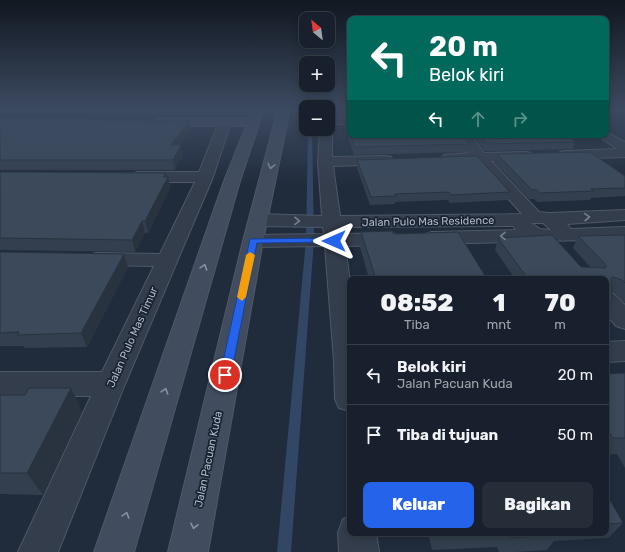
<!DOCTYPE html>
<html lang="id">
<head>
<meta charset="utf-8">
<style>
  body { margin:0; font-family:Rubik,sans-serif; background:#252d39; color:#f1f3f6; height:100vh; display:flex; flex-direction:column; font-size:15px; white-space:nowrap }
  * { box-sizing:border-box; margin:0 }
  p { font-size:13px; color:#9fa3aa }
  .icon { flex:none; width:22px; height:22px; fill:none; stroke:currentColor; stroke-width:2; stroke-linecap:round; stroke-linejoin:round }
  .map { position:relative; flex:1; overflow:hidden }
  .details { position:absolute; left:347px; top:276px; width:262px; height:260px; display:flex; flex-direction:column; background:#18202d; border-radius:8px; box-shadow:0 2px 10px #0003,0 0 0 1px #363e49 }
  .details>* { flex:none }
  .hud { position:absolute; left:347px; top:16px; width:262px; height:122px; border-radius:8px; box-shadow:0 2px 10px #0003,0 0 0 1px #363e49; background:#00695c; color:#fff; overflow:hidden }
  .needle { width:26px; rotate:331deg }
  .buttons { position:absolute; left:299px; top:12px; display:grid; gap:8px }
  .buttons a { display:grid; place-items:center; width:36px; height:36px; border-radius:8px; background:#18202d; box-shadow:0 2px 10px #0003,0 0 0 1px #363e49; font-size:20px }
  .pin { position:absolute; display:grid; place-items:center; width:34px; height:34px; color:#fff; margin:-17px; border:2px solid #fff; border-radius:50%; box-shadow:0 1px 4px #0007 }
  .me { position:absolute; width:44px; margin:-22px; rotate:270deg; stroke-linejoin:round; filter:drop-shadow(0 0 3px #0008) }
  .turn { display:flex; align-items:center; gap:14px; height:84px; padding:0 16px; font-size:18px }
  .turn .icon { width:52px; height:52px; stroke-width:2.5 }
  .turn b { display:block; font-size:28px; line-height:34px }
  .lanes { display:flex; align-items:center; height:38px; padding:0 16px; background:#0003; justify-content:center; gap:20px; direction:ltr }
  .lanes .off { opacity:.35 }
  .eta { display:flex; justify-content:space-evenly; align-items:center; height:68px; text-align:center }
  .eta b { font-size:24px; font-weight:800; line-height:28px }
  .primary-button { display:flex; gap:8px; margin-top:auto; padding:8px 16px }
  .primary-button a { flex:1; height:46px; border-radius:8px; background:#2563eb; color:#fff; font-size:16px; font-weight:800; line-height:46px; text-align:center }
  .primary-button a+a { background:#252d39; color:#f1f3f6 }
  ul { padding:0; list-style:none }
  li { display:flex; align-items:center; gap:12px; height:60px; padding:0 16px; border-top:1px solid #363e49 }
  li div { flex:1 }
  li b { display:block; font-size:15px }
  li em { font-style:normal }
  .map>svg:first-child { display:block }
  .lines { fill:none; stroke-linecap:round; stroke-linejoin:round }
  .stream { fill:#324665; fill-rule:evenodd }
  .street-casing { stroke:#4f5867; stroke-width:2 }
  .secondary-casing { stroke:#4f5867; stroke-width:2 }
  .street { fill:#343d4c; fill-rule:evenodd }
  .secondary { fill:#414c5f; fill-rule:evenodd }
  .wall { fill:#333f4e }
  .shaded-wall { fill:#293340 }
  .building { fill:#3b495b; stroke:#293340 }
  .oneway { stroke:#8892a3 }
  .oneway2 { stroke:#788190 }
  .route { fill:#2563eb; stroke:#184099 }
  .slow { fill:#f59e0b }
  .labels { text-anchor:middle; stroke-width:3.5; stroke-linejoin:round; paint-order:stroke }
  .street-label { font-size:11px; fill:#afb8c8; stroke:#192230 }
</style>
</head>
<body>
<div class="map">
<svg width="625" height="552" viewBox="0 0 625 552">
  <rect width="100%" height="100%" fill="#202b3c"/>
  <g class="lines">
    <g class="stream">
      <path d="M173,109H306V111L175,110Z"/>
      <path d="M308,129H312L314,240L291,552H277L306,240Z"/>
    </g>
    <defs>
      <g id="street">
        <rect x="328" y="116" width="22" height="8"/>
        <path d="M225,118L229,119L231,122L213,177L125,384L58,552H18L91,396H0V372H102L154,266L96,265L89,263L86,259L89,255L96,253L160,254L195,182H138L132,180L130,177L132,174L138,172H199L219,122L221,119Z"/>
        <path d="M328,126L332,129V157L386,156L391,157L393,160L391,163L386,164L333,166L340,216L522,214L475,162L444,161L442,158L444,155L469,153L457,135H471L484,153L526,152L531,153L533,156L531,159L526,160L491,161L539,212L549,213L625,210V220L567,224L571,229L625,227V239L432,244L425,242L422,238L425,234L432,232L516,230L513,226L342,227L343,234L391,233L398,235L401,239L398,243L391,245L345,246L350,282V411L339,408L335,399L334,361L325,246L253,247L246,245L243,241L246,237L253,235L324,234L323,227L258,226L251,224L249,220L251,216L258,214L322,216L318,162L320,129H328ZM531,223H543L551,230L540,229Z"/>
        <path d="M606,132L625,142V157L565,159L560,158L558,155L560,152L565,151L617,149L597,135H606Z"/>
        <path d="M606,291L614,294L625,305V329L616,326L606,314Z"/>
        <path d="M625,341V361L606,362V342Z"/>
        <path d="M350,517V533H376L379,552H339L338,533L343,519Z"/>
      </g>
      <g id="secondary">
        <path d="M252,109H264L240,181L134,552H94L224,181L246,126H160L156,125L154,122L156,119L160,118H249Z"/>
        <path d="M278,109H290L263,241L208,552H168L243,241Z"/>
      </g>
    </defs>
    <use href="#street" class="street-casing"/>
    <use href="#secondary" class="secondary-casing"/>
    <use href="#street" class="street"/>
    <use href="#secondary" class="secondary"/>
  </g>
  <g class="wall">
    <path d="M345,109H350V116L347,114Z"/>
    <path d="M0,118H91V120L190,130L180,145L183,155L175,170H0Z"/>
    <path d="M344,119L469,144L467,152L354,155L344,126Z"/>
    <path d="M473,135H566L575,142L573,149L485,151Z"/>
    <path d="M497,154L625,176V196L591,198L590,200L537,202L534,199H529L494,162Z"/>
    <path d="M357,160L510,192L508,200L450,203L448,200L395,202V204L370,205L357,168Z"/>
    <path d="M0,172L166,173L167,177H168L170,188L148,233H145L135,252L0,250Z"/>
    <path d="M361,232L394,234L487,279H369L360,247Z"/>
    <path d="M625,235V303L615,293L611,292L612,300L606,311V279H515L495,250L498,238L581,267L591,268L573,248L578,236Z"/>
    <path d="M0,252L128,267L87,347L25,348L23,346H0Z"/>
    <path d="M625,373V468L617,454L606,455V374Z"/>
    <path d="M0,395L82,411L43,495L0,494Z"/>
    <path d="M606,493L623,523L608,538L554,541L547,550L515,552H499L497,547L432,550L428,533H606Z"/>
  </g>
  <g class="shaded-wall">
    <path d="M189,121L190,130L173,155L171,145Z"/>
    <path d="M181,145L183,155L175,170L173,160Z"/>
    <path d="M166,173L167,178L168,177L170,188L148,233L145,221Z"/>
    <path d="M142,221L145,233L135,252L132,240Z"/>
    <path d="M124,254L128,267L87,347L81,333Z"/>
    <path d="M71,388L82,411L43,495L27,473Z"/>
  </g>
  <g class="building">
    <path d="M0,118H91L89,120L189,121L171,145H181L173,160H0Z"/>
    <path d="M344,119H350V135Z"/>
    <path d="M350,135H462L469,144L355,147Z"/>
    <path d="M480,135H566L575,142L487,144Z"/>
    <path d="M590,152L625,176V188L591,189L594,191L540,193L537,190H532L497,154Z"/>
    <path d="M477,156L510,192L451,195L449,192L395,194L396,196L371,197L357,160Z"/>
    <path d="M0,172L166,173L163,177H168L145,221H142L132,240L0,238Z"/>
    <path d="M392,231L394,234L458,232L487,279H376L361,232Z"/>
    <path d="M552,235L581,267L605,268L606,265L578,236L625,235V283L622,280L613,277L611,278L612,300L606,301V279H528L498,238Z"/>
    <path d="M0,252L124,254L81,333L17,335L19,332L0,333Z"/>
    <path d="M625,373V438H613L606,427V374Z"/>
    <path d="M29,388H71L27,473H0V395H25Z"/>
    <path d="M606,493L623,523L606,524Z"/>
    <path d="M438,533H476L438,535Z"/>
    <path d="M507,533H558L559,535L509,538Z"/>
  </g>
  <defs><path id="oneway-chevron" d="M-2-3.5L2.5 0L-2 3.5" fill="none" stroke-width="1.6" stroke-linecap="round" stroke-linejoin="round"/></defs>
  <g class="oneway">
    <use href="#oneway-chevron" transform="translate(271 166) rotate(103)"/>
    <use href="#oneway-chevron" transform="translate(204 267) rotate(-72)"/>
    <use href="#oneway-chevron" transform="translate(165 391) rotate(-72)"/>
    <use href="#oneway-chevron" transform="translate(126 515) rotate(-72)"/>
    <use href="#oneway-chevron" transform="translate(194 526) rotate(102)"/>
  </g>
  <g class="oneway2">
    <use href="#oneway-chevron" transform="translate(587 217) rotate(-3)"/>
    <use href="#oneway-chevron" transform="translate(297 221) rotate(1)"/>
    <use href="#oneway-chevron" transform="translate(503 236) rotate(179)"/>
  </g>
  <linearGradient id="sky" x2="0" y2="1"><stop stop-color="#121821"/><stop offset="0.59" stop-color="#3c4a61"/><stop offset="1" stop-color="#3c4a61" stop-opacity="0"/></linearGradient>
  <rect width="625" height="186" fill="url(#sky)"/>
  <path class="route" d="M334,238L337,239V242L257,243L231,375L230,378L225,380L221,378L220,375L250,239Z"/>
  <path class="slow" d="M250,252L255,255L246,297L242,301L237,297L246,255Z"/>
  <g class="labels">
    <g class="street-label">
      <text transform="translate(428 221) rotate(-1)" y="4">Jalan Pulo Mas Residence</text>
      <text transform="translate(132 337) rotate(-66)" y="4">Jalan Pulo Mas Timur</text>
      <text transform="translate(208 459) rotate(-78)" y="4">Jalan Pacuan Kuda</text>
    </g>
  </g>
</svg>
<div class="buttons">
<a><svg class="needle" viewBox="-14 -14 28 28"><path d="M0-13l5 13h-10z" fill="#e53935"/><path d="M0 13l5-13h-10z" fill="#9fa3aa"/></svg></a>
<a>+</a>
<a>−</a>
</div>
<div class="pin" style="left:225px;top:375px;background:#d93025"><svg class="icon" aria-label="arrive" viewBox="0 0 24 24"><path d="M6 21V4h12l-3 4 3 4H6"/></svg></div>
<svg class="me" style="left:334px;top:241px" viewBox="-20 -20 40 40"><path d="M0-17L14 15 0 8-14 15z" fill="#2563eb" stroke="#fff" stroke-width="4"/></svg>
<div class="hud">
<div class="turn"><svg class="icon" aria-label="left" viewBox="0 0 24 24"><path d="M17 20v-9H6M10 6l-5 5 5 5"/></svg><div><b>20 m</b>Belok kiri</div></div>
<div class="lanes"><svg class="icon" aria-label="left" viewBox="0 0 24 24"><path d="M17 20v-9H6M10 6l-5 5 5 5"/></svg><svg class="icon off" aria-label="ahead" viewBox="0 0 24 24"><path d="M12 20V5M6 11l6-6 6 6"/></svg><svg class="icon off" aria-label="right" viewBox="0 0 24 24"><path d="M7 20v-9h11M14 6l5 5-5 5"/></svg></div>
</div>
<section class="details">
<div class="eta">
<div><b>08:52</b><p>Tiba</p></div>
<div><b>1</b><p>mnt</p></div>
<div><b>70</b><p>m</p></div>
</div>
<ul>
<li><svg class="icon" aria-label="left" viewBox="0 0 24 24"><path d="M17 20v-9H6M10 6l-5 5 5 5"/></svg><div><b>Belok kiri</b><p>Jalan Pacuan Kuda</p></div><em>20 m</em></li>
<li><svg class="icon" aria-label="arrive" viewBox="0 0 24 24"><path d="M6 21V4h12l-3 4 3 4H6"/></svg><div><b>Tiba di tujuan</b></div><em>50 m</em></li>
</ul>
<div class="primary-button"><a>Keluar</a><a>Bagikan</a></div>
</section>
</div>
</body>
</html>
